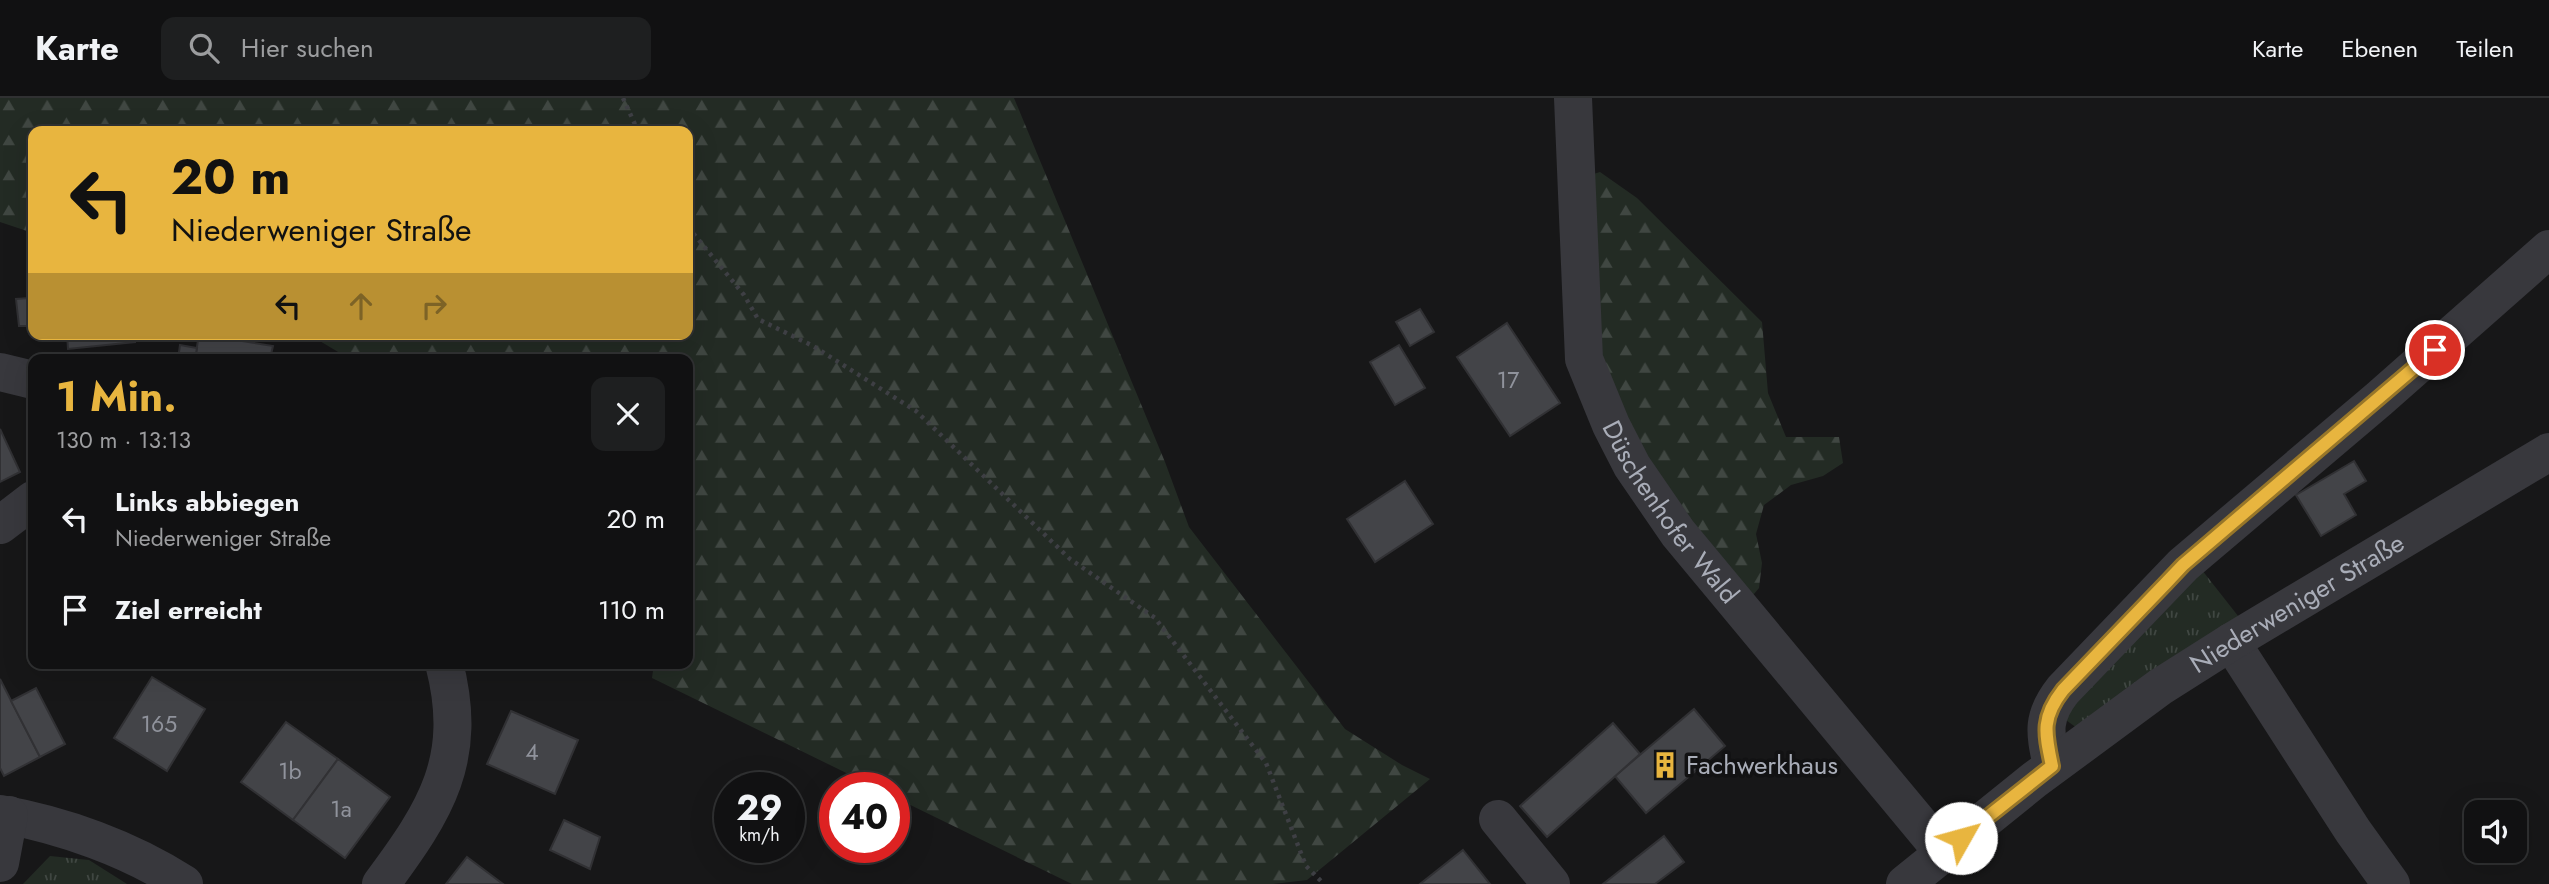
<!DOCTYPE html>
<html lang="de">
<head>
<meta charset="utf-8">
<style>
  body { margin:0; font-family:Jost,sans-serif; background:#1e1f20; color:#f1f3f6; height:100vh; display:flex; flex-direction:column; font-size:26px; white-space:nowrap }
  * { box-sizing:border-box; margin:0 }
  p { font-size:23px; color:#9c9d9f }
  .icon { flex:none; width:38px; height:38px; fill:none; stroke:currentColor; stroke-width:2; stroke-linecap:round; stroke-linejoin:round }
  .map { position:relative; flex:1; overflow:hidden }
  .panel { position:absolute; left:28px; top:256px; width:665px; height:315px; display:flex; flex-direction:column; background:#111112; border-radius:14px; box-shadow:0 7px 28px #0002,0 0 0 2px #303132 }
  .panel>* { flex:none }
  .banner { position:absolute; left:28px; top:28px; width:665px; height:214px; border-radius:14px; box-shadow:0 7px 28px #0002,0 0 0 2px #303132; background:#e8b53f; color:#111; overflow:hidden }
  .controls { position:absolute; left:2464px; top:702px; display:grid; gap:14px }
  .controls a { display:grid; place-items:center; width:63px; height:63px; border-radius:14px; background:#111112; box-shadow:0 7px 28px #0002,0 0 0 2px #303132; font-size:35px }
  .speed { position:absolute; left:714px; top:674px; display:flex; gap:14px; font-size:35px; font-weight:700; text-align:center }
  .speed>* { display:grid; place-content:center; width:91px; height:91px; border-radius:50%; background:#111112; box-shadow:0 7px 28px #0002,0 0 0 2px #303132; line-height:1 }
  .speed small { font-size:18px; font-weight:400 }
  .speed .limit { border:10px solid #d22; background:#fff; color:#111 }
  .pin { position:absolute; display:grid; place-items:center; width:60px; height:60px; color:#fff; margin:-30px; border:4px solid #fff; border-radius:50%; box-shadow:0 2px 7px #0007 }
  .me { position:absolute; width:77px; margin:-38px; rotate:52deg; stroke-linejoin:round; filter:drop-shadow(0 0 5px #0008) }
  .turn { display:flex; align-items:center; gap:24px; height:147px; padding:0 28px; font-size:32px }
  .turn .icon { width:91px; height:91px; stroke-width:2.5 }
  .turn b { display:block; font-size:49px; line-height:60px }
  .lanes { display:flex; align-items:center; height:66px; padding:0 28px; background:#0003; justify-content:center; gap:35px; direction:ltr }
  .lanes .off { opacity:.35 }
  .round { display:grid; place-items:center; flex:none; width:74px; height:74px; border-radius:14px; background:#1e1f20 }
  .overview { display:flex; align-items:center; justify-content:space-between; height:119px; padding:0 28px }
  h1 { font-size:42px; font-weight:700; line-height:52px; color:#e8b53f }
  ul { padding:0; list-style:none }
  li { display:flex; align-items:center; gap:21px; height:91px; padding:0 28px }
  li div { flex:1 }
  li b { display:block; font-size:26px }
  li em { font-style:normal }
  header { display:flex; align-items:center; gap:42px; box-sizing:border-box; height:98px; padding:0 35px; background:#111112; border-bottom:2px solid #303132 }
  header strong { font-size:33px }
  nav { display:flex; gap:38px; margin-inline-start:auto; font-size:24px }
  .search { width:490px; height:63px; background:#1e1f20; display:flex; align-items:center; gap:18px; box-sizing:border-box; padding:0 24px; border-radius:14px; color:#9c9d9f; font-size:26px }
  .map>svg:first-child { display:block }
  .grass { fill:url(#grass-tufts) }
  .forest { fill:url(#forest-firs) }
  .building { fill:#434448; stroke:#313134; stroke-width:2 }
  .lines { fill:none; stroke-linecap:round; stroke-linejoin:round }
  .path { stroke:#3e3f44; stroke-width:4.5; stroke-dasharray:3.5 5; stroke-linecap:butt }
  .minor { stroke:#38383d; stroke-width:38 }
  .route-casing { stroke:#977629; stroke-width:18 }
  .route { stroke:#e8b53f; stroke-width:12 }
  .labels { text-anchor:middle; stroke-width:7; stroke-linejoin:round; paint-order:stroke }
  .number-label { font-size:23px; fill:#90939c }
  .street-label { font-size:26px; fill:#a9adb8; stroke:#121213 }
  .poi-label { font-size:26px; fill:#a9adb8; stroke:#121213; text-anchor:start }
</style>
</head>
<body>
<header>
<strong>Karte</strong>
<div class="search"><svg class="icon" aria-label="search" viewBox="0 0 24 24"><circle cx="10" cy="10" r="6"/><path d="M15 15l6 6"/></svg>Hier suchen</div>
<nav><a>Karte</a><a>Ebenen</a><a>Teilen</a></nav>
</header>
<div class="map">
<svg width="2549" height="786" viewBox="0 0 2549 786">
  <defs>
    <pattern id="grass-tufts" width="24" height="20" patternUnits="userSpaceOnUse" patternTransform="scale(1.75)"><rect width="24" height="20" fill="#232b24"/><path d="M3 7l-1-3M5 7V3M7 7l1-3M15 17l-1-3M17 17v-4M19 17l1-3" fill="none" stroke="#404742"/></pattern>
    <pattern id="forest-firs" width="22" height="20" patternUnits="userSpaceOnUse" patternTransform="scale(1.75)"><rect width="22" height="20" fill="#232b24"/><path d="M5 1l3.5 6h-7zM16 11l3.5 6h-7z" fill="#404742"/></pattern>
  </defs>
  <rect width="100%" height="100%" fill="#171718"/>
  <g class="grass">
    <path d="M2198,467L2242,523L2077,630L2063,620Z"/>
    <path d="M50,758L89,762L127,786H23Z"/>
  </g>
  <g class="forest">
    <path d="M0,0H1014L1165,364L1189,429L1345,631L1402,667L1430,681L1307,782L1273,786H1072L894,699V690L875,689L652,580L654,565H688V261H350L308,236H688V33H33V135L0,124Z"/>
    <path d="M1600,74L1637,100L1762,224L1768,295L1786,339H1839L1843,365L1823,378L1791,387L1764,407L1756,436L1762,465L1759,490L1743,509L1594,285L1581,80Z"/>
  </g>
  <g class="building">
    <path d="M29,200L32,228H19L16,201Z"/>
    <path d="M1420,211L1434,234L1410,248L1396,224Z"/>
    <path d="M1507,225L1560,305L1510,338L1457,259Z"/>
    <path d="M67,236H134L135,244L68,251Z"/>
    <path d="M199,236L273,248L270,261H195Z"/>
    <path d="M180,247L197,250L195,261H178Z"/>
    <path d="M1399,247L1425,290L1395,307L1370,264Z"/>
    <path d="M0,331L20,374L0,384Z"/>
    <path d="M2354,363L2366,383L2344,396L2356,417L2321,438L2296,397Z"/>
    <path d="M1405,383L1433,426L1375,464L1347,421Z"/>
    <path d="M152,579L205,611L167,673L114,640Z"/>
    <path d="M0,581L40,659L4,678L0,670Z"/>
    <path d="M36,590L65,646L40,659L11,603Z"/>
    <path d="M1694,611L1725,648L1646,715L1615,678Z"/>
    <path d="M511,613L578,642L555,696L487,666Z"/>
    <path d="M286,624L338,661L293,722L241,684Z"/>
    <path d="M1613,625L1640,656L1547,739L1520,708Z"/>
    <path d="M338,661L390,699L345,760L293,722Z"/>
    <path d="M564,722L600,739L590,771L550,752Z"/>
    <path d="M1664,738L1684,764L1655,786H1603Z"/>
    <path d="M1463,752L1490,786H1420Z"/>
    <path d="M467,759L503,786H446Z"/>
  </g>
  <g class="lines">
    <g class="path">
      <path d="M623,0L638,33"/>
      <path d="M688,129L744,197L758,221L813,248L916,313L1070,461L1155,520L1266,665L1306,768L1324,786"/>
    </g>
    <g class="minor">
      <path id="s1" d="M1573,0L1584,261L1611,327L1632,368L1678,435L1943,754"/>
      <path d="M0,274L33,282"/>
      <path d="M0,427L33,402"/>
      <path d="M2231,544L2353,733L2391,786"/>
      <path d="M2052,668C2045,635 2041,620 2063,592L2183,467L2379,301L2549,151"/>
      <path d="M0,716C63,727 130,751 184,786"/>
      <path d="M1498,721L1551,786"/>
      <path d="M0,765L9,717"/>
      <path d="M381,786C436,712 469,661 444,565"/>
      <path id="s2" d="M1905,786L2034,682L2160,589L2231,544L2549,354"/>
    </g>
  </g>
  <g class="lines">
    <defs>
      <path id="route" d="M1961,740L2052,668C2045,635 2041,620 2063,592L2166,485L2183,467L2435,252"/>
    </defs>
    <use href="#route" class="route-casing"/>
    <use href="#route" class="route"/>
  </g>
  <defs>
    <symbol id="building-bare" viewBox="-9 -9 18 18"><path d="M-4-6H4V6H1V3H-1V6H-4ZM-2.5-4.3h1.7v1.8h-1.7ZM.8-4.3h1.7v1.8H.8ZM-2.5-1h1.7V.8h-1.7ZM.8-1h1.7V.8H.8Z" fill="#e8b53f" stroke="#121213" stroke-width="2.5" paint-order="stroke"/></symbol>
  </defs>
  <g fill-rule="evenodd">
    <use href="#building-bare" x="1646" y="648" width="38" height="38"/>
  </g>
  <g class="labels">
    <g class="number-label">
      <text x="1508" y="290">17</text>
      <text x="159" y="634">165</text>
      <text x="532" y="662">4</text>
      <text x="290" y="681">1b</text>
      <text x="341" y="719">1a</text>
    </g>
    <g class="street-label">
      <text dy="9" stroke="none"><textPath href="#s1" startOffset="438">Düschenhofer Wald</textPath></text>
      <text dy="9" stroke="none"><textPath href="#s2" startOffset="483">Niederweniger Straße</textPath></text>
    </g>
    <g class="poi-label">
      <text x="1686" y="676">Fachwerkhaus</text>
    </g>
  </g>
</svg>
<div class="controls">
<a><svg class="icon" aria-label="sound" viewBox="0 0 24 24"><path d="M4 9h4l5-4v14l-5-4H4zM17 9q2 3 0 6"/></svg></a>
</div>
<div class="speed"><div>29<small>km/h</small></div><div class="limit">40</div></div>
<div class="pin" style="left:2435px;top:252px;background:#d93025"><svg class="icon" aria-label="arrive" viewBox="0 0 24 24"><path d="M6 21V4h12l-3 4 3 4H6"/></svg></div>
<svg class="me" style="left:1961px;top:740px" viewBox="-20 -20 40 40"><circle r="19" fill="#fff"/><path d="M0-13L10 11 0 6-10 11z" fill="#e8b53f"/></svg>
<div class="banner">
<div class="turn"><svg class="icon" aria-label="left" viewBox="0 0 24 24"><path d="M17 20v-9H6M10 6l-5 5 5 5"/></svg><div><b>20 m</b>Niederweniger Straße</div></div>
<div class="lanes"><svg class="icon" aria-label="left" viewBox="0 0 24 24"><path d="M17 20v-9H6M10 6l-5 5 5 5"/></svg><svg class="icon off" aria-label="ahead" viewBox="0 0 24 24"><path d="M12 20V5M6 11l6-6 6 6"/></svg><svg class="icon off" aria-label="right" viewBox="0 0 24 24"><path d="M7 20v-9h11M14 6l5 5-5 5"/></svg></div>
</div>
<section class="panel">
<div class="overview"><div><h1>1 Min.</h1><p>130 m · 13:13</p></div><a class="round"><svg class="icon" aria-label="close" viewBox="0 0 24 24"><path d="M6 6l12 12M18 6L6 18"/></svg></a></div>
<ul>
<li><svg class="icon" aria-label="left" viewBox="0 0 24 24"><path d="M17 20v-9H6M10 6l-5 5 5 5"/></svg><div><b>Links abbiegen</b><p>Niederweniger Straße</p></div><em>20 m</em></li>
<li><svg class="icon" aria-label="arrive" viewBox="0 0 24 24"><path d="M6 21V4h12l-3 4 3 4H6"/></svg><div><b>Ziel erreicht</b></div><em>110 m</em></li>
</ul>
</section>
</div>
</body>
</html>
